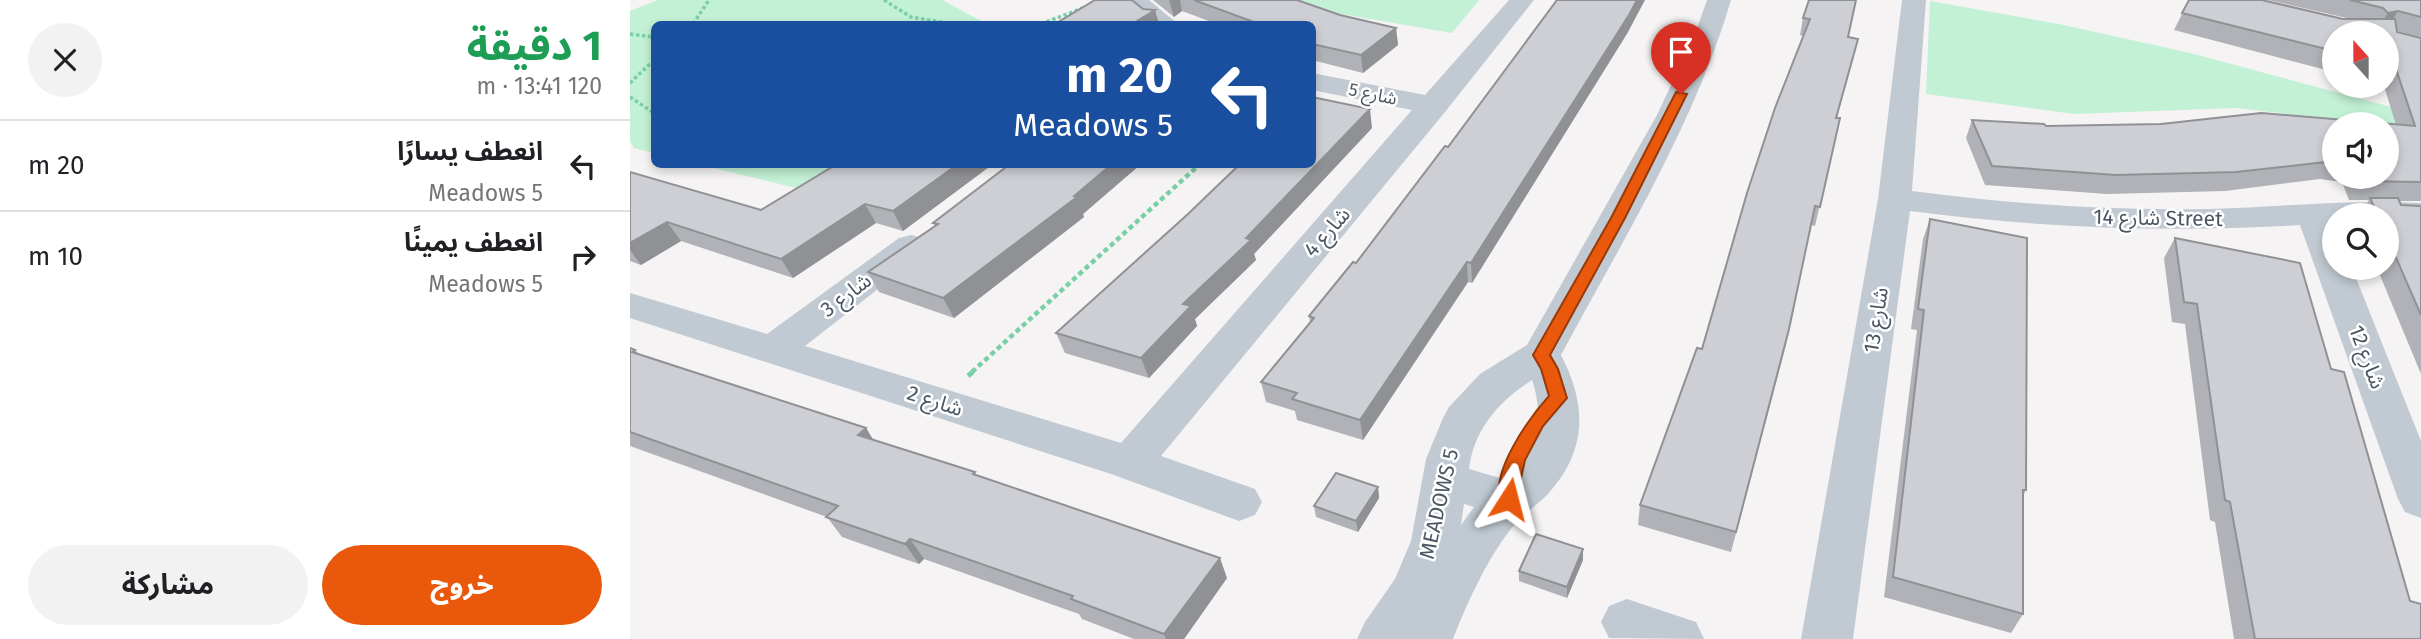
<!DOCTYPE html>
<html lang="ar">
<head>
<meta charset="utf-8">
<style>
  body { margin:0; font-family:"Fira Sans","Noto Sans Arabic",sans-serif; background:#f2f2f2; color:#202124; direction:rtl; height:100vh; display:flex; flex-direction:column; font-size:26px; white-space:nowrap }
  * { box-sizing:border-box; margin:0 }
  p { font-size:23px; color:#757577 }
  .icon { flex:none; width:38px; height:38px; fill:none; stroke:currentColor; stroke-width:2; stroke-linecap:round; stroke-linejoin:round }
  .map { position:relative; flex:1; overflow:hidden; direction:ltr }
  .side { display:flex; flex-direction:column; background:#fff; width:630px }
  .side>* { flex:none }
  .top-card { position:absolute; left:21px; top:21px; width:665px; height:147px; border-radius:10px; box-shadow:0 4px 10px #0003; direction:rtl; background:#1a4fa0; color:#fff; overflow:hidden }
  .needle { width:46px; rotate:339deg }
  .fabs { position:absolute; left:1692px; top:21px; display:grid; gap:14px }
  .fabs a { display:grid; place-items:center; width:77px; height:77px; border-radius:50%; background:#fff; box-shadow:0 4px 10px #0003; font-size:35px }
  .pin { position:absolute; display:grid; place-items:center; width:60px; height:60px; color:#fff; margin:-72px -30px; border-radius:50% 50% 50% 0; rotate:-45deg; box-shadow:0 0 7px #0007 }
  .pin .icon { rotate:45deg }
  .me { position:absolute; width:77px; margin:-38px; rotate:9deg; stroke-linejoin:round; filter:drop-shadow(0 0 5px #0008) }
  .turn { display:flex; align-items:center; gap:24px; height:147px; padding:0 28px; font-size:32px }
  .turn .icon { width:91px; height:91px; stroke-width:2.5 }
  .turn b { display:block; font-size:49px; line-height:60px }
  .round { display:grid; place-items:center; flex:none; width:74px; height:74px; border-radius:37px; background:#f2f2f2 }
  .headline { display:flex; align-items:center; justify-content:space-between; height:119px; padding:0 28px }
  h1 { font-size:42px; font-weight:700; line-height:52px; color:#1e9e55 }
  .cta { display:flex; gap:14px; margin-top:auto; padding:14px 28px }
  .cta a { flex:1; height:80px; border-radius:42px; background:#ea580c; color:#fff; font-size:28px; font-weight:700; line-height:80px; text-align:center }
  .cta a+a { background:#f2f2f2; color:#202124 }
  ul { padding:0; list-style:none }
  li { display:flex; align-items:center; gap:21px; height:91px; padding:0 28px; border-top:2px solid #e0e0e0 }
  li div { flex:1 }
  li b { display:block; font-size:26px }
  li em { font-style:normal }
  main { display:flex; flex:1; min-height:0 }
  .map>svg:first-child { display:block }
  .green { fill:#c3f1d5 }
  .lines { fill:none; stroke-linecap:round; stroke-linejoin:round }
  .path-far2 { stroke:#7ad0a6; stroke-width:3.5; stroke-dasharray:3.5 2.5; stroke-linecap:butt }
  .path-far1 { stroke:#7ad0a6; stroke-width:4.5; stroke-dasharray:5 3.5; stroke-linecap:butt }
  .path { stroke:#7ad0a6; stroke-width:5; stroke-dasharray:6 4.5; stroke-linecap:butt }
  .minor { fill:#c1cad2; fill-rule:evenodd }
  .wall { fill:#b0b2b7; fill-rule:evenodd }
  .shaded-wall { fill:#909195 }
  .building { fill:#cdcfd5; stroke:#909195; stroke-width:2 }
  .route { fill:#ea580c; stroke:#983908; stroke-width:2 }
  .labels { text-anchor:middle; stroke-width:5; stroke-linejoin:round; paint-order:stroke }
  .far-street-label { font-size:18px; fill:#4a5661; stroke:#fff }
  .street-label { font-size:21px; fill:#4a5661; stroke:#fff }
</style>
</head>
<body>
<main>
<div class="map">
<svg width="1791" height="639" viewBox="0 0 1791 639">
  <rect width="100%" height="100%" fill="#f5f3f3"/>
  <g class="green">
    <path d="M28,0H312L357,24H24V153L4,148L0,141V11Z"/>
    <path d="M661,0H849L822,33L682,9Z"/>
    <path d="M1300,1L1429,24L1560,53L1791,115V129L1606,108L1444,114L1296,94Z"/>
    <path d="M71,165H208L166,188Z"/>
  </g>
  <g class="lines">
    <g class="path-far2">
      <path d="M254,0L281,17L323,24"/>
      <path d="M63,24L79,0"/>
      <path d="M411,24L458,6"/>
      <path d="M0,34L24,37"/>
      <path d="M0,83L24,60"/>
      <path d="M0,97L24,113"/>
    </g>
    <path class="path-far1" d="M342,372L570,164"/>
    <path class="path" d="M338,376L344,371"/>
    <g class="minor">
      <path d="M491,0H519L548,24H519Z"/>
      <path d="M879,0H904L815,112L531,456L625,489L632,502L625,515L609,521L484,475L0,318V293L137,334L269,238L281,235L293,238L299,246L293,254L175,346L491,443L782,110L682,90V73L795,95Z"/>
      <path d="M1077,0H1101C1064,125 993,240 931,355C958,407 957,453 915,497C903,508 890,517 880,530C855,563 838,601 823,639H727L735,622L765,579L781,541L796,459L813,418L819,407L850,374L897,345L1027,115L1065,34ZM902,380C916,419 904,453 873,479L839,469C844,429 869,401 902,380ZM834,504L844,507L831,525Z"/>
      <path d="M1272,0H1296L1282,191C1381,204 1480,211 1579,209C1650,207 1720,199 1791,203V223L1757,222V215H1704L1703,223L1704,268H1722L1791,441V518L1775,512L1768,499L1670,225C1539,233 1410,228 1280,211L1223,639H1171L1248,199Z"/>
      <path d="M997,599L1066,622L1074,639L979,638L971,622L979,606Z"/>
    </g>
  </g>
  <g class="wall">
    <path d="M523,0H667L710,15L766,28L768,45L733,73L682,60V24H587L552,11L544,17Z"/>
    <path d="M1179,0L1218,37L1228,39L1207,118H1210L1185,226L1181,225L1155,349L1101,552L1008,525L1010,505L1072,349L1173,36L1170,35L1173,18Z"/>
    <path d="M1559,0H1632L1713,19H1721L1638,0H1791V37L1767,31V32L1791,38V201H1769L1771,205L1791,206V374L1747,268H1757V215H1728L1739,200H1719L1712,182L1690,179L1595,191L1477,194L1355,185L1336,138L1342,120L1414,124L1416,126L1531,124L1631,113L1766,125L1754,86H1757V33H1704V72L1544,30ZM1704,124H1757V177H1704Z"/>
    <path d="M998,32L842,283L838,282L733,440L667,420L665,411L636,402L631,382L680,322L679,316L726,263Z"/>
    <path d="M742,128L624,254L626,260L565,319L567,326L519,378L435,353L426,333Z"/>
    <path d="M363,164L273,231L246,223L163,278L51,241L11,265L0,261V172L131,210Z"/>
    <path d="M380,164H511L453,214L454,217L324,318L249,292L238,272L305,226L303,223Z"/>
    <path d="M1300,219L1396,490L1393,496V614L1381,633L1254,597L1287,330L1281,329L1293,239Z"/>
    <path d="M1545,238L1701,369L1791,639H1604L1585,522L1580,520L1555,324L1542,322L1534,258Z"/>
    <path d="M0,348L5,350L9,354L236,428L243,440L345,472L347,476L597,578L554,639H504L452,619L449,614L294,559L289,564L212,537L197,517L0,446Z"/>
    <path d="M748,487L749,498L728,532L686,517L684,506Z"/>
    <path d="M953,560L937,598L889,581V571Z"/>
  </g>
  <g class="shaded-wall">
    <path d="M539,0H550L552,11L544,17Z"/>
    <path d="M1007,0H1015L998,32L842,283L841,263Z"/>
    <path d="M525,10L529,24H502Z"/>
    <path d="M1768,11L1758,28L1747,30L1758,13Z"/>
    <path d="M766,28L768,45L733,73L731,55Z"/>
    <path d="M740,109L742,128L624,254L626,260L565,319L567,326L519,378L511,358L553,304Z"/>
    <path d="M328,164H363L273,231L263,211Z"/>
    <path d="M482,164H511L453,214L454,217L324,318L313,298Z"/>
    <path d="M235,204L246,223L163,278L151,259Z"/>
    <path d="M37,222L51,241L11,265L0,250V243Z"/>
    <path d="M837,262L838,282L733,440L730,420Z"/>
    <path d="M236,428L249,449L228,435Z"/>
    <path d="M748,487L749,498L728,532L726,521Z"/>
    <path d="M280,539L294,559L289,564L275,544Z"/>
    <path d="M953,549V560L937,598V587Z"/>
    <path d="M590,558L597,578L554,639H536L534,634Z"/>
  </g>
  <g class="building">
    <path d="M465,0H502L513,9L525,10L502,24H425Z"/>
    <path d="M564,0H667L710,15L766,28L731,55L682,44V24H629Z"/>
    <path d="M927,0H1007L999,15L841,263L837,262L730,420L662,399L667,393L631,382L684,318L679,316L723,262L726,263L815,146L818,147Z"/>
    <path d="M1179,0H1226L1218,37L1228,39L1206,118H1210L1190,207L1185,206L1159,329L1106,532L1010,505L1067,348L1072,349L1117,193L1145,108L1180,19L1173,18Z"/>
    <path d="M1559,0H1632L1713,19H1765L1767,32L1791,38V182L1732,181L1731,177H1757V124H1704V161L1606,172L1486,175L1362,166L1342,120L1414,124L1416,126L1531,124L1631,113L1785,126L1765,66L1757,64V33H1704V51L1552,13Z"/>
    <path d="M1720,0H1791V17L1768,11L1758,13L1753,8Z"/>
    <path d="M682,97L740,109L616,238L621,240L553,304L561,306L511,358L426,333L558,214L610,164H682Z"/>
    <path d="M207,164H328L263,211L235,204L151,259L37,222L0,243V172L131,210Z"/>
    <path d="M380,164H482L444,196L447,197L313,298L238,272L308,224L303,223Z"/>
    <path d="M1740,198H1768L1771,205L1791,206V315L1757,237V215H1748Z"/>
    <path d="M1300,219L1397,238L1396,490H1393V614L1263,577L1294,310L1288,309Z"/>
    <path d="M1545,238L1670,263L1701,369L1714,372L1780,601L1791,604V639H1625L1600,502L1595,500L1567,304L1554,302Z"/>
    <path d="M0,348L5,350L2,352L236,428L228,435L345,472L343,474L590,558L534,634L441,599L443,596L280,539L275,544L196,517L208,506L0,432Z"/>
    <path d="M706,473L748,487L726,521L684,506Z"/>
    <path d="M906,534L953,549L937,587L889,571Z"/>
  </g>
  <path class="route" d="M1046,92L1057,94L995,218L920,355L928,369L937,398L913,426L895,460L885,505L879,507L872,505C857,475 900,417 919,396L911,369L903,355L981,218Z"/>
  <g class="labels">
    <g class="far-street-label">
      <text transform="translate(743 94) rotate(12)" y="6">شارع 5</text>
    </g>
    <g class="street-label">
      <text transform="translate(1528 218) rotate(1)" y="7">شارع 14 Street</text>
      <text transform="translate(697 232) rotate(-49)" y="7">شارع 4</text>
      <text transform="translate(216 295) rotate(-37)" y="7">شارع 3</text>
      <text transform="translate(1246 320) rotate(-81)" y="7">شارع 13</text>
      <text transform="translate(1737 357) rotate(69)" y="7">شارع 12</text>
      <text transform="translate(305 401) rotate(18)" y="7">شارع 2</text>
      <text transform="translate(809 504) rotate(-77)" y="7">MEADOWS 5</text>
    </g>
  </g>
</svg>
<div class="fabs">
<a><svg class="needle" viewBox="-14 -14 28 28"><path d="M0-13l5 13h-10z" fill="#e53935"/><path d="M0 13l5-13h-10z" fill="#757577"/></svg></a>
<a><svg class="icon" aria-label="sound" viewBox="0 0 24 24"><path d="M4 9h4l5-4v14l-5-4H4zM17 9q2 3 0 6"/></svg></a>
<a><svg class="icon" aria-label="search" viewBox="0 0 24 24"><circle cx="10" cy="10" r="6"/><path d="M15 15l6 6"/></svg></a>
</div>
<div class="pin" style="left:1051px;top:94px;background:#d93025"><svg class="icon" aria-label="arrive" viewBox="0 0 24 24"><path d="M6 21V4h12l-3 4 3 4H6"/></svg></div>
<svg class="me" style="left:879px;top:499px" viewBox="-20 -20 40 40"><path d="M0-17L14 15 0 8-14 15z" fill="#ea580c" stroke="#fff" stroke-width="4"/></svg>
<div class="top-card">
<div class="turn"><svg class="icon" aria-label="left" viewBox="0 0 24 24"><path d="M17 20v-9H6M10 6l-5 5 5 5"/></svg><div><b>20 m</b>Meadows 5</div></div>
</div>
</div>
<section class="side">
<div class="headline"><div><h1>1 دقيقة</h1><p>120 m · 13:41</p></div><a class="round"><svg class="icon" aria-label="close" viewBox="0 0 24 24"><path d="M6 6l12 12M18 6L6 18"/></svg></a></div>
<ul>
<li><svg class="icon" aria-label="left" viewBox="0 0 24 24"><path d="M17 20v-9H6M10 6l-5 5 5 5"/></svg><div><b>انعطف يسارًا</b><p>Meadows 5</p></div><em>20 m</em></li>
<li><svg class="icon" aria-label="right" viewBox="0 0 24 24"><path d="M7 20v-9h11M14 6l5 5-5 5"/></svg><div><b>انعطف يمينًا</b><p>Meadows 5</p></div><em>10 m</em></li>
</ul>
<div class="cta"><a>خروج</a><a>مشاركة</a></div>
</section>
</main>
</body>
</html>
